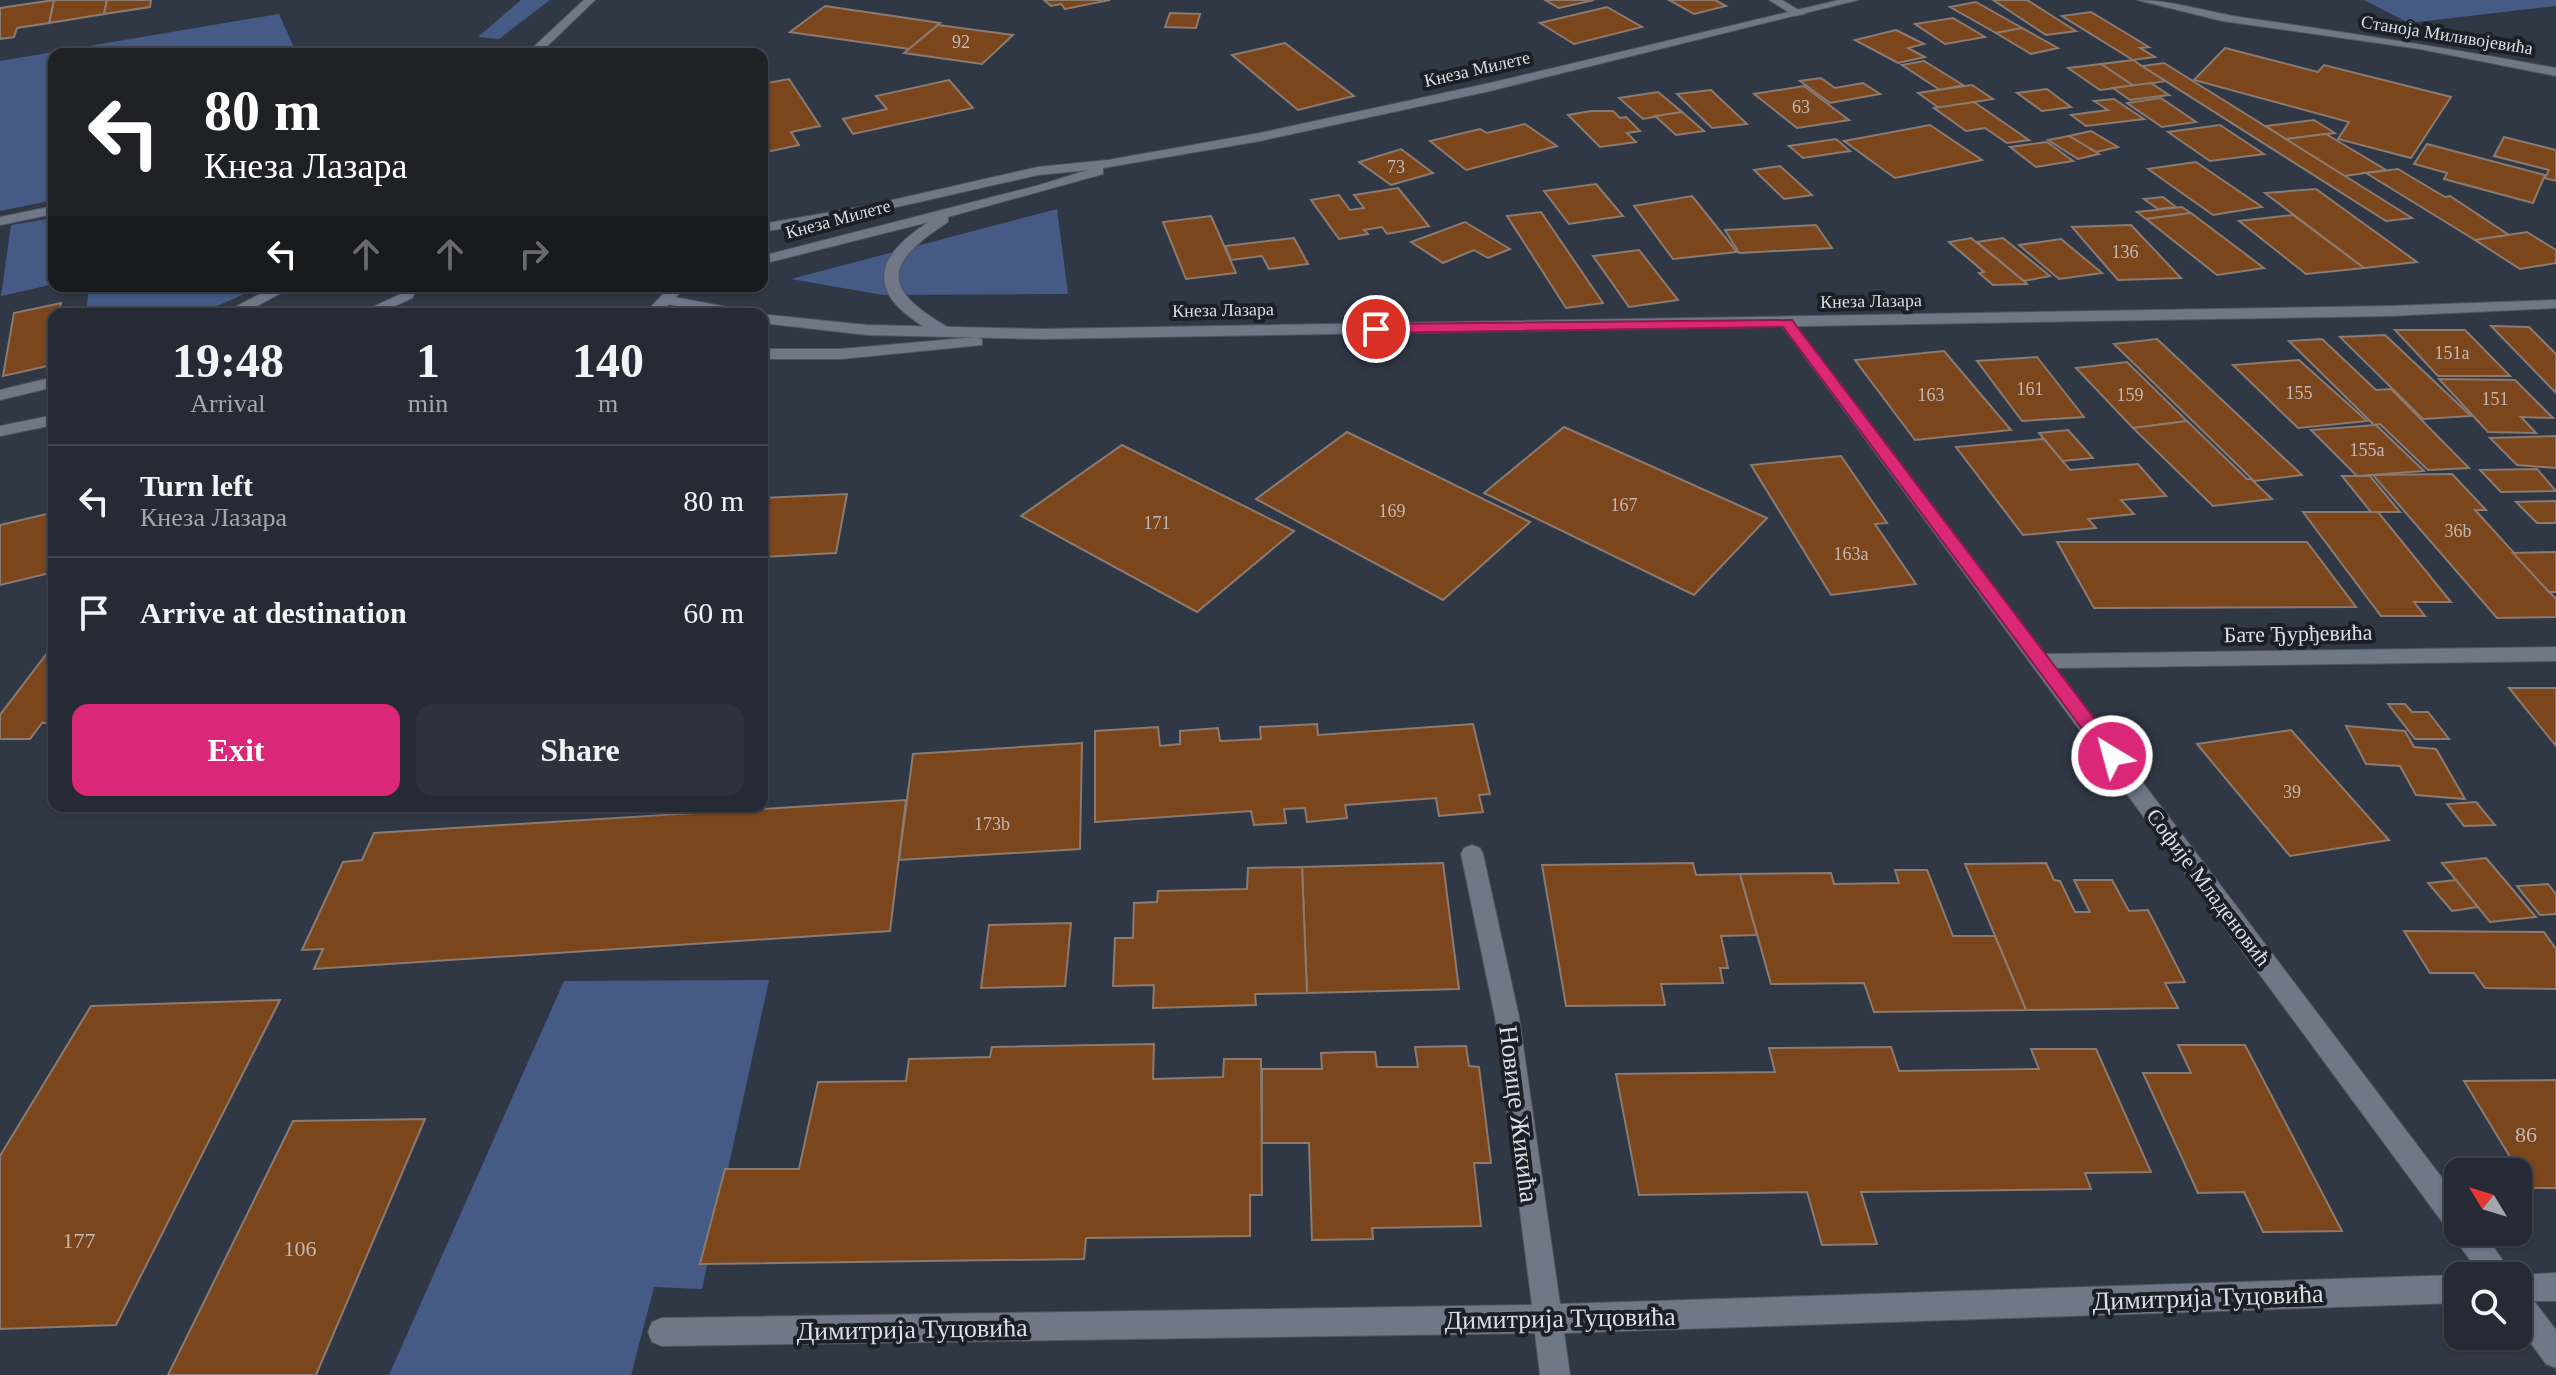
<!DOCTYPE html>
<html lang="en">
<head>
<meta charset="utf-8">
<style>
  body { margin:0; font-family:Georgia,serif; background:#2d323c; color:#f1f3f6; height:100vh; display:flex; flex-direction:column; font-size:30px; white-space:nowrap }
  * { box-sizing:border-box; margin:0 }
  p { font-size:26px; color:#a3a7ac }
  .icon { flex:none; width:44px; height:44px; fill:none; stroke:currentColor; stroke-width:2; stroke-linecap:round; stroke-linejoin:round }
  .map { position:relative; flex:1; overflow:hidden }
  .details { position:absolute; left:48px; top:308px; width:720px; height:504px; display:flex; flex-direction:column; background:#252a34; border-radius:16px; box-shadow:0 2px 6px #0004,0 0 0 2px #42464f }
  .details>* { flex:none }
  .hud { position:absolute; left:48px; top:48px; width:720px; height:244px; border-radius:16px; box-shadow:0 2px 6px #0004,0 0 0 2px #42464f; background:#202124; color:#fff; overflow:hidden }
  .needle { width:52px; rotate:308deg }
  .fabs { position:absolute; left:2444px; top:1158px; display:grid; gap:16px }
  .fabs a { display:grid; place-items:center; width:88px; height:88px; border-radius:16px; background:#252a34; box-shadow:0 2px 6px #0004,0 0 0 2px #42464f; font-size:40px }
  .pin { position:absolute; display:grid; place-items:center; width:68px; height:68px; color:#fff; margin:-34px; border:4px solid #fff; border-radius:50%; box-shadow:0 2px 8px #0007 }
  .me { position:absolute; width:88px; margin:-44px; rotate:323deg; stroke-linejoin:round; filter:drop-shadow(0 0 6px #0008) }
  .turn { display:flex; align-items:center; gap:28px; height:168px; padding:0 24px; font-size:36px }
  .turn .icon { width:104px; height:104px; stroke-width:2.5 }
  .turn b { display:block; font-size:56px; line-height:68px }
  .lanes { display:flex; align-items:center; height:76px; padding:0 24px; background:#0003; justify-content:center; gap:40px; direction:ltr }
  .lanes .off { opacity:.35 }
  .eta { display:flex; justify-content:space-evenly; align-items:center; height:136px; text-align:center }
  .eta b { font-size:48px; font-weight:700; line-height:56px }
  .primary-button { display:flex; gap:16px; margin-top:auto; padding:16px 24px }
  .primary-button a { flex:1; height:92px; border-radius:16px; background:#db2777; color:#fff; font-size:32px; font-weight:700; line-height:92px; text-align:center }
  .primary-button a+a { background:#2d323c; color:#f1f3f6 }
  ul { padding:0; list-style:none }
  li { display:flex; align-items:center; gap:24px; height:112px; padding:0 24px; border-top:2px solid #42464f }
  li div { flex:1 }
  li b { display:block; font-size:30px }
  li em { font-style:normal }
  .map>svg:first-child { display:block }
  .green { fill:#455b85 }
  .building { fill:#7c461c; stroke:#8a7a70; stroke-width:2 }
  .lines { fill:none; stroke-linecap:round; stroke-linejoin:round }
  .service-casing { stroke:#4f5460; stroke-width:2 }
  .minor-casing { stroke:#4f5460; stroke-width:2 }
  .tertiary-casing { stroke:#4f5460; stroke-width:2 }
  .secondary-casing { stroke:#4f5460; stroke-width:2 }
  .service { fill:#707888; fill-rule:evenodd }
  .minor { fill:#707888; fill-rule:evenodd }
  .tertiary { fill:#707888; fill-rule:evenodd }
  .secondary { fill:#707888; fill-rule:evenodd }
  .route { fill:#db2777; stroke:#8e194d; stroke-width:2 }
  .labels { text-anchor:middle; stroke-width:8; stroke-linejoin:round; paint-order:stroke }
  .far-street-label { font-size:18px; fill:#dadee7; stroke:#1c1f25 }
  .number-label { font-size:18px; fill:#c2b8b4 }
  .street-label { font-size:22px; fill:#dadee7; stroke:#1c1f25 }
  .near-number-label { font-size:22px; fill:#c2b8b4 }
  .near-street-label { font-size:26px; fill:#dadee7; stroke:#1c1f25 }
</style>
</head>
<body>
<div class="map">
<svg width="2556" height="1375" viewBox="0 0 2556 1375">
  <rect width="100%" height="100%" fill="#313845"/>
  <g class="green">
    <path d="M521,0H550L499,39L478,37Z"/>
    <path d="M2364,0H2556V6L2409,23Z"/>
    <path d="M279,14L297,54H54V200L0,211V61Z"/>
    <path d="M1057,209L1068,294L883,295L791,279Z"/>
    <path d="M54,218V284L1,296L11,225Z"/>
    <path d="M89,286H262L199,314H86Z"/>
    <path d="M769,980L702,1289L654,1287L631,1375H389L564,981Z"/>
  </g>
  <g class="building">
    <path d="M54,0H107L104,14L49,23Z"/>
    <path d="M54,0L49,23L17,28L14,37L0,39V8Z"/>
    <path d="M107,0H151L150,7L104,14Z"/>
    <path d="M1044,0H1110L1065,9L1061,4L1051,6Z"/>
    <path d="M1545,0H1594L1559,8Z"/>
    <path d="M1669,0H1715L1726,6L1694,14Z"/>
    <path d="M1993,0H2027L2076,31L2046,35Z"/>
    <path d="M1976,2L2022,28L1996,33L1950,7Z"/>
    <path d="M825,6L940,23L909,49L790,32Z"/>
    <path d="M1607,7L1642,27L1574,44L1540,23Z"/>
    <path d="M2091,12L2149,47L2140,48L2155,57L2133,60L2062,16Z"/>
    <path d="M1170,13L1200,14L1196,28L1165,27Z"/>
    <path d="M1953,18L1985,37L1945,44L1915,24Z"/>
    <path d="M938,25L1013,35L982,64L904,53Z"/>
    <path d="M2022,28L2058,48L2031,54L1996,33Z"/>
    <path d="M1896,30L1924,44L1908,48L1925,57L1898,63L1855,40Z"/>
    <path d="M1285,43L1307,60L1354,96L1298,110L1232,55Z"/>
    <path d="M2225,48L2318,72L2324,65L2451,97L2411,158L2338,139L2349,122L2194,80Z"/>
    <path d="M2133,60L2142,66L2166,81L2134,86L2101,64Z"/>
    <path d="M1924,61L1963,85L1940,90L1902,65Z"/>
    <path d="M2164,63L2345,176L2412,218L2386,221L2142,66Z"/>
    <path d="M2101,64L2134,86L2100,90L2068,68Z"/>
    <path d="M1821,78L1835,88L1863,83L1880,94L1830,103L1800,81Z"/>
    <path d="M789,79L820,126L791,132L799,145L762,153V84Z"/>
    <path d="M949,80L973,108L853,134L843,119L887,109L876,96Z"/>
    <path d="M2151,83L2169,95L2130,100L2113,88Z"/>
    <path d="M1972,85L1993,99L1939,108L1918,93Z"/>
    <path d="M1804,86L1849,120L1797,128L1754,94Z"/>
    <path d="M2047,89L2071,107L2042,111L2017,93Z"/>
    <path d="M1711,90L1747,124L1712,128L1677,94Z"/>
    <path d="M1658,92L1682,112L1643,119L1619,98Z"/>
    <path d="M2161,98L2196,122L2162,127L2127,103Z"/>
    <path d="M2114,99L2144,119L2086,126L2071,115L2108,110L2094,101Z"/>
    <path d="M1974,102L2029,140L2007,143L1985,128L1966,131L1934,108Z"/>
    <path d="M1591,111H1613L1620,118L1626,117L1640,131L1627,133L1636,142L1600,147L1568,115Z"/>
    <path d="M1682,112L1704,131L1676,135L1655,116Z"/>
    <path d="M2314,120L2335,133L2286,139L2266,126Z"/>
    <path d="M1525,124L1557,146L1466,170L1430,141L1480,129L1487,133Z"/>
    <path d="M1930,125L1982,160L1895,178L1844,141Z"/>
    <path d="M2220,125L2264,154L2210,161L2168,132Z"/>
    <path d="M2091,131L2118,147L2096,152L2069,136Z"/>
    <path d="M2326,134L2386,170L2345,176L2286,139Z"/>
    <path d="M2069,136L2096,152L2099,154L2078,159L2048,140Z"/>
    <path d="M2504,137L2556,150V181L2545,178L2549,170L2494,156Z"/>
    <path d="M1836,139L1850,151L1803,158L1789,146Z"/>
    <path d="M2047,142L2073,161L2036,167L2010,147Z"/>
    <path d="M2427,144L2545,175L2533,203L2444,179L2447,173L2414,164Z"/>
    <path d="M1401,149L1433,173L1391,185L1359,162Z"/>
    <path d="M2196,162L2262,207L2213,215L2148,169Z"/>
    <path d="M1780,166L1812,195L1784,199L1754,170Z"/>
    <path d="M2398,169L2445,197L2450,196L2509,235L2475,240L2366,173Z"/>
    <path d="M1596,184L1623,216L1569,224L1544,191Z"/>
    <path d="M1398,188L1429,226L1387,234L1382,227L1364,230L1368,234L1339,239L1311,200L1339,195L1350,210L1364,208L1354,195Z"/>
    <path d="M2316,189L2417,262L2364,268L2265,193Z"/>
    <path d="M1692,196L1737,252L1673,259L1634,206Z"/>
    <path d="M2163,197L2176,207L2158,209L2144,199Z"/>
    <path d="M2182,207L2191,213L2146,219L2137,212Z"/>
    <path d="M1541,212L1603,303L1566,308L1507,216Z"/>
    <path d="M2191,213L2264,268L2217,275L2146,219Z"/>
    <path d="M2293,215L2364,268L2306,274L2239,221Z"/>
    <path d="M1211,216L1236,273L1186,279L1163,222Z"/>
    <path d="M1465,222L1510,249L1488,258L1474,250L1443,263L1411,242Z"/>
    <path d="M1816,225L1832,248L1739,253L1725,230Z"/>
    <path d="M2131,225L2181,278L2118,280L2072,227Z"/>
    <path d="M2527,232L2556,250V263L2520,269L2475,240Z"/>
    <path d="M1294,238L1308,264L1269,269L1262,256L1231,260L1225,246Z"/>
    <path d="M1971,238L2024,281L2027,284L1993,285L1979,273L1984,272L1949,242Z"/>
    <path d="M2003,238L2050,276L2024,281L1977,242Z"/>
    <path d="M2061,239L2102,273L2059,279L2019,245Z"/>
    <path d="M1639,250L1678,300L1629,307L1593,256Z"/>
    <path d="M61,303L59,314H54L52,365L3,376L14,313Z"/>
    <path d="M2491,326L2529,327L2556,354V393Z"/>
    <path d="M2395,330H2465L2510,376H2438Z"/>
    <path d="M2385,335L2471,416L2423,419L2340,337Z"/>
    <path d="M2157,339L2302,475L2254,481L2114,344Z"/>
    <path d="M2322,339L2376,390L2391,389L2469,468L2428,470L2380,424L2374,425L2289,341Z"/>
    <path d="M1944,351L2011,430L1915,440L1855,360Z"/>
    <path d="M2037,357L2084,417L2022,421L1977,361Z"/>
    <path d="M2299,360L2367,421L2298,428L2233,365Z"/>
    <path d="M2127,362L2187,421L2133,428L2076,368Z"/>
    <path d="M2439,379L2515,380L2553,418L2521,417L2536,433L2488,432Z"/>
    <path d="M2187,421L2247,479H2251L2272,499L2213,506L2133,428Z"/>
    <path d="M2376,425L2424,471L2357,476L2311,430Z"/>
    <path d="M1564,427L1767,518L1694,595L1484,493Z"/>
    <path d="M2068,430L2093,458L2062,461L2039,433Z"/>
    <path d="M1347,432L1530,522L1443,600L1256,499Z"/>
    <path d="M2556,436V468L2517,465L2490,438Z"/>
    <path d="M2044,439L2070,470L2138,464L2166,496L2121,500L2134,514L2088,519L2096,528L2023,535L1956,447Z"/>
    <path d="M1122,445L1294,531L1197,612L1021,516Z"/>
    <path d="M1841,456L1887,523L1875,524L1916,584L1831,595L1751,465Z"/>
    <path d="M2537,469L2556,491L2501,492L2480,470Z"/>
    <path d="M2452,474L2486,510H2475L2556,599V617L2497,618L2373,475Z"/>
    <path d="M2342,476H2370L2400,512H2371Z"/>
    <path d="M54,494V572L0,585V525L47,514L50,495Z"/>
    <path d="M847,494L836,553L762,557V498Z"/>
    <path d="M2556,501V523H2537L2516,502Z"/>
    <path d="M2303,512H2378L2451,602H2414L2425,616H2381Z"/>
    <path d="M2057,542H2307L2356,607L2094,608Z"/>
    <path d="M2556,552V592H2549L2513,553Z"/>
    <path d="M54,644V723H42L30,739H0V715Z"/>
    <path d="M2509,688H2556V746Z"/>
    <path d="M2388,704H2405L2412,712H2428L2449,739H2415Z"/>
    <path d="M1317,724L1318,735L1473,724L1490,794L1479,795L1483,812L1439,816L1436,798L1345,805L1347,818L1307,822L1305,808L1284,809L1286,823L1254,825L1251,811L1095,822V731L1158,727L1160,746L1180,744V731L1218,728L1220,741L1261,739L1260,727Z"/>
    <path d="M2346,726L2405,731L2414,747L2436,749L2465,799L2416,795L2400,766L2366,764Z"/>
    <path d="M2291,730L2389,840L2290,856L2197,744Z"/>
    <path d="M1082,743L1080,849L899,860L913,754Z"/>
    <path d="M906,800L890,931L314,969L323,949L302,950L343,862L362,860L374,833Z"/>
    <path d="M2476,802L2495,825L2464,826L2447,804Z"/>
    <path d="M2486,858L2536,917L2490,922L2442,863Z"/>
    <path d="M1443,863L1459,989L1307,993L1302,867Z"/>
    <path d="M1693,863L1696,875L1740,874L1757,935L1721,936L1728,968H1720L1723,983L1661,984L1665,1005L1566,1006L1542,865Z"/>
    <path d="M2046,863L2054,880L2060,881L2075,912H2090L2074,880H2112L2129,911L2148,910L2185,982L2165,983L2178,1008L2026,1010L1965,864Z"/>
    <path d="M1302,867L1307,993L1255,994L1256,1005L1153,1008L1154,985L1113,986L1115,938H1133L1134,903L1157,902L1158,891L1247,889L1248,868Z"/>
    <path d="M1895,870H1927L1953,936H1995L2026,1010L1874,1012L1864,983L1771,984L1740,874L1831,873L1834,884L1899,883Z"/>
    <path d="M2456,880L2478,907L2452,911L2428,883Z"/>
    <path d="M2548,884L2556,894V914L2540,915L2517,886Z"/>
    <path d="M1071,923L1065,986L981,988L989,925Z"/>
    <path d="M2404,931L2544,932L2556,949V989L2485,988L2474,973H2430Z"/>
    <path d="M280,1000L116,1325L0,1329V1156L91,1006Z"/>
    <path d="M1154,1044L1153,1079L1223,1077L1224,1059H1261L1262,1195H1250V1236L1086,1238L1084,1259L700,1264L725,1169H799L818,1082L906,1081L909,1059L990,1057L992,1047Z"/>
    <path d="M2178,1045H2245L2342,1231L2263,1232L2244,1192L2198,1193L2143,1073H2191Z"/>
    <path d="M1466,1046L1469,1066L1479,1067L1491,1163H1474L1481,1226L1372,1228L1373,1239L1312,1240L1309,1143H1262V1069H1322L1321,1053L1348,1052H1375L1377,1067H1418L1415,1047Z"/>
    <path d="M1891,1047L1899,1071L2039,1069L2031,1049H2096L2151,1172L2085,1173L2091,1189L1861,1192L1877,1244L1822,1245L1807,1192L1639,1195L1616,1074L1775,1072L1769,1048Z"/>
    <path d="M2556,1080V1188H2529L2464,1081Z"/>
    <path d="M425,1119L316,1375H168L293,1121Z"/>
  </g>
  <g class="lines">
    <defs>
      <g id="service">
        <path d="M2137,0C2173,0 2209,13 2246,18C2350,33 2453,49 2556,68V76L2420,49L2222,21Z"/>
        <path d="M54,206V214L0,225V217Z"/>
        <path d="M275,286H294L242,314H222Z"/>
        <path d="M54,377V387L0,400V390Z"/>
      </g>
      <g id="minor">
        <path d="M1769,0H1782L1805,14L1795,16Z"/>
        <path d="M1787,318L1792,320L2045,654L2556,647V661L2056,668L2458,1199V1232H2483L2513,1275L2556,1273V1301H2534L2556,1330V1368L2546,1364L2518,1326V1276H2482L1782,326V320Z"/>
        <path d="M1472,845L1480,848L1483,854L1519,1017L1560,1304L2458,1275V1303L1564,1333L1570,1375H1540L1535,1333L662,1346L652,1342L648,1332L652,1322L662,1318L1532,1305L1495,1017L1461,854L1464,848Z"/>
      </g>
      <g id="tertiary">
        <path d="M584,0H595L539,54H526Z"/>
        <path d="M668,296L738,309L746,314H715L663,303L661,300Z"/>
        <path d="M2556,300V308L2389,316L1043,339L867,335L762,323L760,314L867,325L1043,329L2389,306Z"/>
        <path d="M977,337L982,339V345L841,359H762V349H841Z"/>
      </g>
      <g id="secondary">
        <path d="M1839,0H1858L1490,91L1260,141L1103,168V174L948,217V222C883,264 881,289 949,328L952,331L944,336C930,332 917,323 906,314C862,278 892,245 929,222L762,264V256L1036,186L1088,170L1038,175L866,214L762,232V224L866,206L1038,167L1108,160L1260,133L1490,83Z"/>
        <path d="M671,286H686L660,314H644Z"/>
        <path d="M407,291L414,295L412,298L378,314H358Z"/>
        <path d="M54,415V425L0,436V426Z"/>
      </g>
    </defs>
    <use href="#service" class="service-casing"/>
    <use href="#minor" class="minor-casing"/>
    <use href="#tertiary" class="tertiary-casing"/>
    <use href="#secondary" class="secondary-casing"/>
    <use href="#service" class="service"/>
    <use href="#minor" class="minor"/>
    <use href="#tertiary" class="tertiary"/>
    <use href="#secondary" class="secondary"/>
  </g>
  <path class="route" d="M1792,320L2119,751V761H2106L1783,327L1376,333L1369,329L1376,324Z"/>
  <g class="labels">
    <g class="far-street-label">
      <text transform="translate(2447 35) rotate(9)" y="6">Станоја Миливојевића</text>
      <text transform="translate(1477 69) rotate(-13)" y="6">Кнеза Милете</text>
      <text transform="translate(838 219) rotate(-15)" y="6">Кнеза Милете</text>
      <text transform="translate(1871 301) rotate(-1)" y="6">Кнеза Лазара</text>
      <text transform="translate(1223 310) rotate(-1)" y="6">Кнеза Лазара</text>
    </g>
    <g class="number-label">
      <text x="961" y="48">92</text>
      <text x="1801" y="113">63</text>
      <text x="1396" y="173">73</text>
      <text x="2125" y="258">136</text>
      <text x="2452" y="359">151a</text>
      <text x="2030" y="395">161</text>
      <text x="2299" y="399">155</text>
      <text x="1931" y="401">163</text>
      <text x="2130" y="401">159</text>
      <text x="2495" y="405">151</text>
      <text x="2367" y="456">155a</text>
      <text x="1624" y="511">167</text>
      <text x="1392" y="517">169</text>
      <text x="1157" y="529">171</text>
      <text x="2458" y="537">36b</text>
      <text x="1851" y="560">163a</text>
      <text x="2292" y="798">39</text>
      <text x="992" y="830">173b</text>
    </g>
    <g class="street-label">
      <text transform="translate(2298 633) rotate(-1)" y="8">Бате Ђурђевића</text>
      <text transform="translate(2209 887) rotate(53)" y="8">Софије Младеновић</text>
    </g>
    <g class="near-number-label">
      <text x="2526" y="1142">86</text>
      <text x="79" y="1248">177</text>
      <text x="300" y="1256">106</text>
    </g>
    <g class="near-street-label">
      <text transform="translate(1519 1114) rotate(83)" y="9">Новице Жикића</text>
      <text transform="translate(2208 1297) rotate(-2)" y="9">Димитрија Туцовића</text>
      <text transform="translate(1560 1318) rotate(-1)" y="9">Димитрија Туцовића</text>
      <text transform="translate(912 1329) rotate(-1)" y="9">Димитрија Туцовића</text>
    </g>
  </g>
</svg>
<div class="fabs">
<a><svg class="needle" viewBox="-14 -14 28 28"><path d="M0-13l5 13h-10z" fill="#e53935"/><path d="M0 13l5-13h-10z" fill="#a3a7ac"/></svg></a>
<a><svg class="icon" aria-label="search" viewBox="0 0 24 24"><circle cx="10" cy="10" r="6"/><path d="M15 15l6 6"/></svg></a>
</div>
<div class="pin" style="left:1376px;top:329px;background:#d93025"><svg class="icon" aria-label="arrive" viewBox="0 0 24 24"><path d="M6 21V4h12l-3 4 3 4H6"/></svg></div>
<svg class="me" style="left:2112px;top:756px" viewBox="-20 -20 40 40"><circle r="17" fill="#db2777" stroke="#fff" stroke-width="3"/><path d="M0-11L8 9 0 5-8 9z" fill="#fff"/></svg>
<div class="hud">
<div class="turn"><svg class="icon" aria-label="left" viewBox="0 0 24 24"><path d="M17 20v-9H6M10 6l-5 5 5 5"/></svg><div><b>80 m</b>Кнеза Лазара</div></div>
<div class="lanes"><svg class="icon" aria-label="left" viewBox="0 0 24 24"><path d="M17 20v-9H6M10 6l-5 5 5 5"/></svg><svg class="icon off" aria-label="ahead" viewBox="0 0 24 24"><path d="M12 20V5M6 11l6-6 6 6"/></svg><svg class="icon off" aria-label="ahead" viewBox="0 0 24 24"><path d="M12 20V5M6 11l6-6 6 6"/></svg><svg class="icon off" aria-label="right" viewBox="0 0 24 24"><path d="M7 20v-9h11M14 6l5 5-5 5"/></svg></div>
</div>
<section class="details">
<div class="eta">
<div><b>19:48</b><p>Arrival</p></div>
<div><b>1</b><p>min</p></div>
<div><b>140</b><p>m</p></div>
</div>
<ul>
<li><svg class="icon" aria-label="left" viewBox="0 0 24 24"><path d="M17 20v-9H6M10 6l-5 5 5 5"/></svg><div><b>Turn left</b><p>Кнеза Лазара</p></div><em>80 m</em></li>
<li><svg class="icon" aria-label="arrive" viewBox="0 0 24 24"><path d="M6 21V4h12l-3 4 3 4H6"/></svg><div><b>Arrive at destination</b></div><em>60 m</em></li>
</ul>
<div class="primary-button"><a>Exit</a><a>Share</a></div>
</section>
</div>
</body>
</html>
